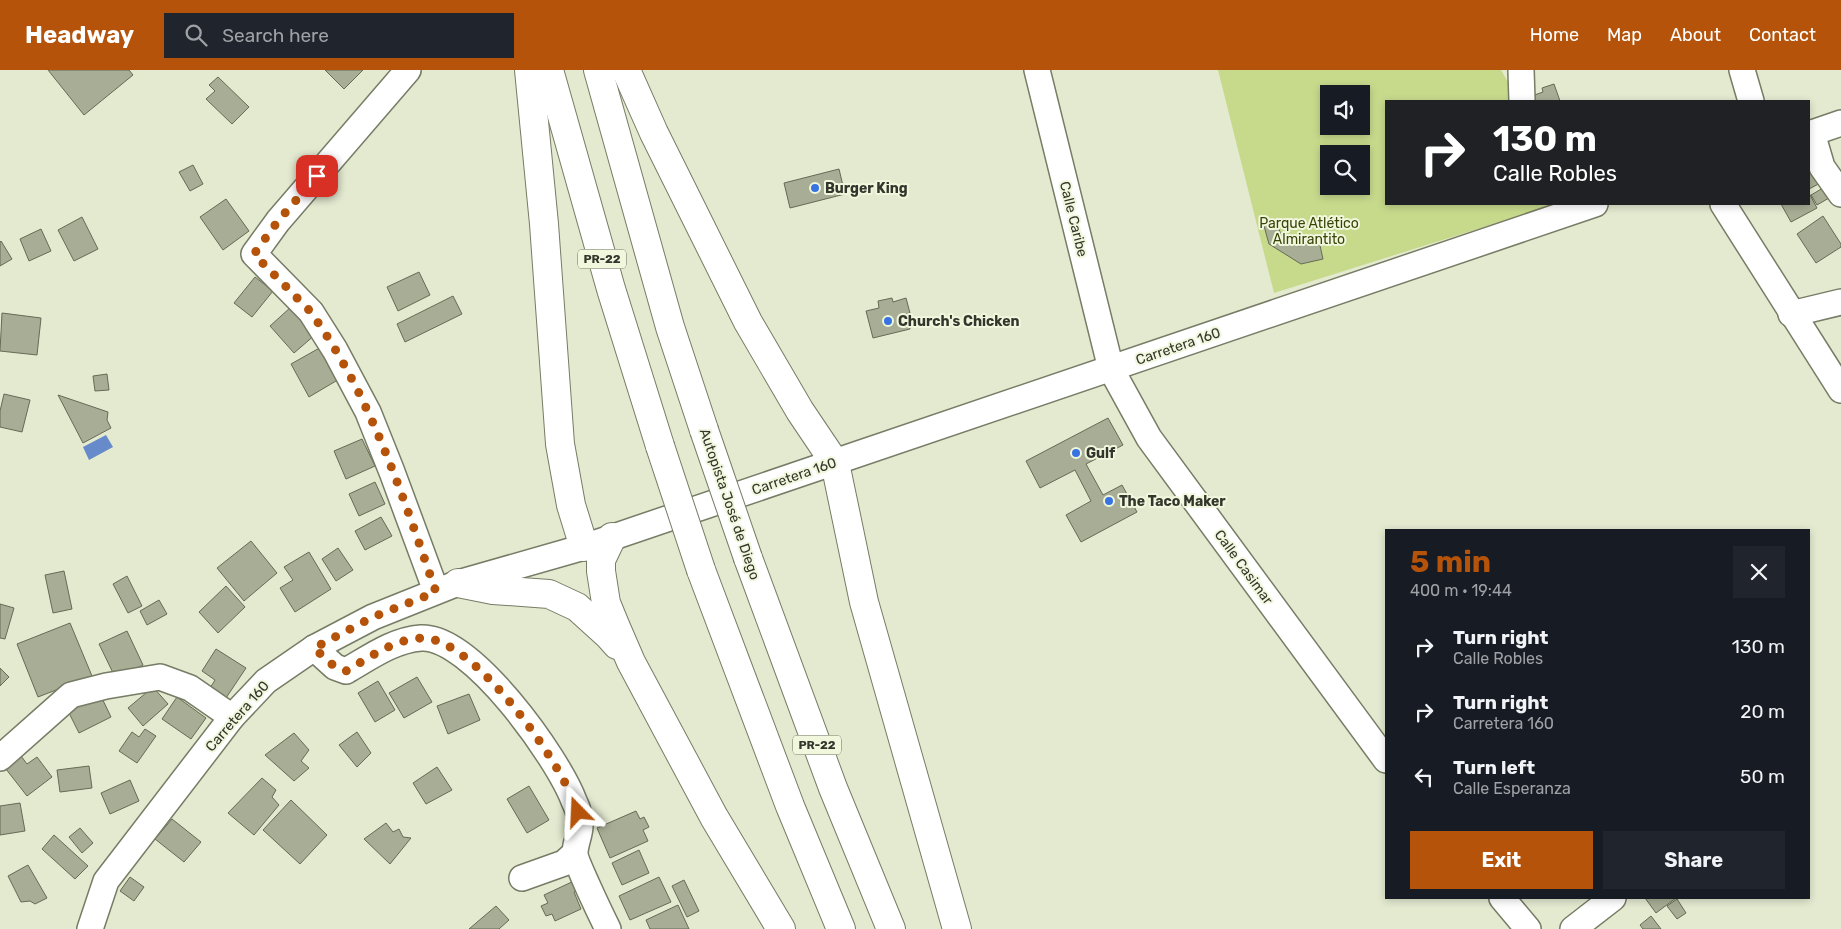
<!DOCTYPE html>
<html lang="en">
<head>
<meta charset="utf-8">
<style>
  body { margin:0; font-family:Rubik,sans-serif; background:#20242c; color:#f1f3f6; height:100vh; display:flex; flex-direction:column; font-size:19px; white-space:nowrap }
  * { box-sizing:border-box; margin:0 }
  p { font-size:16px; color:#9ea1a6 }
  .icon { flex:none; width:28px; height:28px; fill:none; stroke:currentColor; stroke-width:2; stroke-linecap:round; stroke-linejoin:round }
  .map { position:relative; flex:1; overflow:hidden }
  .sheet { position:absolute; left:1385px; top:459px; width:425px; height:370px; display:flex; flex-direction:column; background:#171b24; border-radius:0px; box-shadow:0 2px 8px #0003 }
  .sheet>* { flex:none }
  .top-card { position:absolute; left:1385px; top:30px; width:425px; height:105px; border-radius:0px; box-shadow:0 2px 8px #0003; background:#202124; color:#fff; overflow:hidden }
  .controls { position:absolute; left:1320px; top:15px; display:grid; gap:10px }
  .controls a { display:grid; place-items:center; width:50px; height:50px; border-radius:0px; background:#171b24; box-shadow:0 2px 8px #0003; font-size:25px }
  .pin { position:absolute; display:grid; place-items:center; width:42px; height:42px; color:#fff; margin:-21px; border-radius:10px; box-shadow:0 2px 8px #0006 }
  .me { position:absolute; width:55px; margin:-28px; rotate:339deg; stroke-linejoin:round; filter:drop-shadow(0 0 4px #0008) }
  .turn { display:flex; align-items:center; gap:18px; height:105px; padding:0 25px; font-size:22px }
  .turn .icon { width:65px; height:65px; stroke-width:2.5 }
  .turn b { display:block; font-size:35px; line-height:42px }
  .round { display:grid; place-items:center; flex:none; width:52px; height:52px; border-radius:0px; background:#20242c }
  .summary { display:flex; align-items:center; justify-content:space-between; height:85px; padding:0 25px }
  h1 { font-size:30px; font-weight:700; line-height:38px; color:#b45309 }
  .button { display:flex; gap:10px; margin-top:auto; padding:10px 25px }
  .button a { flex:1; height:58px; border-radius:0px; background:#b45309; color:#fff; font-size:20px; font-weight:700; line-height:58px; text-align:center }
  .button a+a { background:#20242c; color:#f1f3f6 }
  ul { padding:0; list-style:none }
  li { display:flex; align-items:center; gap:15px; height:65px; padding:0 25px }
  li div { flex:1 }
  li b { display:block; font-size:19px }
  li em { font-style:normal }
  header { display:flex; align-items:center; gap:30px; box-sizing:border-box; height:70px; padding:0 25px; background:#b45309; color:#fff }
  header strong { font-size:24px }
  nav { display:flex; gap:28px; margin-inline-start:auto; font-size:18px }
  .search { width:350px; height:45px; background:#20242c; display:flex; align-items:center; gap:12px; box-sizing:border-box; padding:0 18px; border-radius:0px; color:#9ea1a6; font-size:19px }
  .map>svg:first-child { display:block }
  .green { fill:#c7da8c; fill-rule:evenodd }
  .water { fill:#678aca }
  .building { fill:#a8ae95; stroke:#656b54 }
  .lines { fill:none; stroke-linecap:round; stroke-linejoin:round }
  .minor-casing { stroke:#767c65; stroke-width:28 }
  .highway-casing { stroke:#767c65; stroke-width:30 }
  .minor { stroke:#fff; stroke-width:25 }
  .highway { stroke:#fff; stroke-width:28 }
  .highway-bridge-casing { stroke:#767c65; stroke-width:30; stroke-linecap:butt }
  .highway-bridge { stroke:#fff; stroke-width:28 }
  .route { stroke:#b45309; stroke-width:9; stroke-dasharray:0 16.2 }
  .poi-dot { fill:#3873e2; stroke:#f0f7dd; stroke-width:2 }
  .labels { text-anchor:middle; stroke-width:4; stroke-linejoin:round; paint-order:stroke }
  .shield { fill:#f0f7dd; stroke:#6c7061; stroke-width:1 }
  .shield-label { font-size:12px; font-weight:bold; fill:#33362c }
  .poi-label { font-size:14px; font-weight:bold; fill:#33362c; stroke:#f0f7dd; text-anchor:start }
  .street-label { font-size:14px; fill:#33362c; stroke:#f0f7dd }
  .park-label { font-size:14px; fill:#394407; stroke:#f0f7dd }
</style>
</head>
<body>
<header>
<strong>Headway</strong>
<div class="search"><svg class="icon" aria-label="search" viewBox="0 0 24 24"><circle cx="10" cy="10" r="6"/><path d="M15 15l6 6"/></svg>Search here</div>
<nav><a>Home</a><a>Map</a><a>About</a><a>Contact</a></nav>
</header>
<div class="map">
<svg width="1841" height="859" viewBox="0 0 1841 859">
  <rect width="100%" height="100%" fill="#e3ead0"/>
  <path class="green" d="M1218,0H1501L1513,21L1515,31H1386V134H1557L1274,223ZM1329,24H1361V56H1329ZM1329,84H1361V116H1329Z"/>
  <path class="water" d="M106,365L113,377L89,390L83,377Z"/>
  <g class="building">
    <path d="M48,0H129L133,5L84,45Z"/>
    <path d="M325,0H363L344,19Z"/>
    <path d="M218,7L249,37L232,54L206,29L215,21L209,15Z"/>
    <path d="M1554,14L1560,31H1530L1529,27L1543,22L1542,18Z"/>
    <path d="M1809,87L1828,109L1809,119Z"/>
    <path d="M193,95L203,114L190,121L179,102Z"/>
    <path d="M839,99L845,124L790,138L784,113Z"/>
    <path d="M1823,118L1829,128L1817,135L1811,125Z"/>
    <path d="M1809,123L1817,138L1791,152L1781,134H1809Z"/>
    <path d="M226,129L249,161L223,180L200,147Z"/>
    <path d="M1823,146L1841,174V177L1816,193L1797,164Z"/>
    <path d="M82,147L98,179L74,191L58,160Z"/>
    <path d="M1277,153L1281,165L1299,176L1319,171L1323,189L1301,194L1269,174L1264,156Z"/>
    <path d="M41,159L51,181L29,191L20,169Z"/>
    <path d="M1,171L12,189L0,196V172Z"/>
    <path d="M419,202L430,225L398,241L387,217Z"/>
    <path d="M255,207L273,221L252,247L234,233Z"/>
    <path d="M453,226L462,244L405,272L397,254Z"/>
    <path d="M892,228L893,232L906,228L910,243L906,244L910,259L873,268L866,241L879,238L878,231Z"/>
    <path d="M291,237L316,264L294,283L270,256Z"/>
    <path d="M2,243L41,248L37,285L0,281Z"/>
    <path d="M323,276L341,308L309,327L291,294Z"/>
    <path d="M107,304L109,320L95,321L93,306Z"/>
    <path d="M4,324L30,330L22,362L0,357V341Z"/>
    <path d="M58,325L108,342L107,350L111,358L83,373Z"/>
    <path d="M1108,348L1123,375L1086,394L1103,425L1122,415L1137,442L1081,472L1066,445L1091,431L1075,400L1040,418L1026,391Z"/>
    <path d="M362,369L375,396L346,409L334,381Z"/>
    <path d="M375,412L385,434L359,446L349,424Z"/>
    <path d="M381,447L392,466L365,480L355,461Z"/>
    <path d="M251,471L277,503L244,531L217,498Z"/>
    <path d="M338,478L353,500L336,511L322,489Z"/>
    <path d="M309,482L331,519L295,542L280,518L293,510L284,497Z"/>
    <path d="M64,501L72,539L53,543L45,505Z"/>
    <path d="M127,506L142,536L128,543L113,514Z"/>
    <path d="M226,516L245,537L218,563L199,542Z"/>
    <path d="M159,530L167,544L147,555L140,541Z"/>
    <path d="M0,534L14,538L5,569L0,568Z"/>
    <path d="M70,553L92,606L38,627L17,574Z"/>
    <path d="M127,561L143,595L116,609L99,574Z"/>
    <path d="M216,579L246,598L226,628L210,618L215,610L202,601Z"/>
    <path d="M0,598L9,607L0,616Z"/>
    <path d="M417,607L432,632L404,648L389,623Z"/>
    <path d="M378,611L395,640L375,652L358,623Z"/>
    <path d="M153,617L168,634L143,656L128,638Z"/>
    <path d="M99,622L111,647L79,663L66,637Z"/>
    <path d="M469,624L480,650L448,664L437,636Z"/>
    <path d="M177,627L206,648L191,669L162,649Z"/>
    <path d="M145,659L156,666L137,693L119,681L132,662L139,667Z"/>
    <path d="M357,662L371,683L357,697L339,675Z"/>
    <path d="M294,663L309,680L301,691L309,698L294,711L265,685Z"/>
    <path d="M18,682L27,694L37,687L52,707L27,726L2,694Z"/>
    <path d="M89,696L92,718L60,722L57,700Z"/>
    <path d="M437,697L452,720L426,734L413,713Z"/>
    <path d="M262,708L276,720L272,727L279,735L254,765L228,743Z"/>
    <path d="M130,710L139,731L110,744L101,723Z"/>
    <path d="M529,716L549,750L527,763L507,729Z"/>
    <path d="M291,730L327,765L300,794L263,760Z"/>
    <path d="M20,733L25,761L0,765V736Z"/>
    <path d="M636,741L640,749L644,747L649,757L643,760L648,771L610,788L597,758Z"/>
    <path d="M172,749L201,772L184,792L155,769Z"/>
    <path d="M386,753L393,762L399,759L403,767L411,768L390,794L364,769Z"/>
    <path d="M80,758L93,773L82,783L69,767Z"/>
    <path d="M54,765L88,796L75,809L42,779Z"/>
    <path d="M639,780L649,803L622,815L612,793Z"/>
    <path d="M28,795L47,828L35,834L30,831L21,832L8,806Z"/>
    <path d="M130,807L144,817L134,831L120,821Z"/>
    <path d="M659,807L671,832L630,850L619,826Z"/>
    <path d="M576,810L580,819L574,822L581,839L555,851L552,844L546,846L541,836L548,833L544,825Z"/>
    <path d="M684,810L699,841L687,847L672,816Z"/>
    <path d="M1645,828H1676L1656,843Z"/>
    <path d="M1677,829L1686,843L1677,849L1667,836Z"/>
    <path d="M678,835L689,859H650L646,850Z"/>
    <path d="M496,836L509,850L499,859H469Z"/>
    <path d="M1651,846L1661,859H1643L1640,855Z"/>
  </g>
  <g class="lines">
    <defs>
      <g id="minor">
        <path d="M408,0L278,151L254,184L311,242L335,280L368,342L392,402L436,521"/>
        <path d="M1037,0L1111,299L1149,368L1386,690"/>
        <path d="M1521,0L1522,31"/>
        <path d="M1742,0L1751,31"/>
        <path d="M1812,63L1822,97L1841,124"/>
        <path d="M1809,64L1841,53"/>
        <path d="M1723,134L1841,320"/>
        <path d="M1791,244L1841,232"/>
        <path d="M314,578L335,597L346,601C369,588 393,570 421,568C471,565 558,688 574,731C577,737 580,747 580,753C581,763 575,773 575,783C575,791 602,847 608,859"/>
        <path d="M0,688L71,625L106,616L160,607L190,618L232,647"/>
        <path d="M522,808L564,793L574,784"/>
        <path d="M1502,828L1528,859"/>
        <path d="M90,859L106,811L232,647L266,611L314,578L373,547L458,513L584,477L1595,134"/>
        <path d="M1573,859L1613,828"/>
      </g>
      <g id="highway">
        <path d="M529,0L544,154L560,374L571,435L584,477"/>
        <path d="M549,0L611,219L660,376"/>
        <path d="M598,0L670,257L704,360"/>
        <path d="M626,0L654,63L748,252L800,341L835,393L864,532L957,859"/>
        <path d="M612,467L601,490V501L606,533L615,555L631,592L714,747L781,859"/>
        <path d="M748,488L833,718L891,859"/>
        <path d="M701,500L790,736L841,859"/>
        <path d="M458,513L493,520L549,524L577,537L609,566L617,575"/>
      </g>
    </defs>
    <use href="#minor" class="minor-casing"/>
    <use href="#highway" class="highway-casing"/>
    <use href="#minor" class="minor"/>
    <use href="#highway" class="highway"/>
    <defs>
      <g id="highway-bridge">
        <path d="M704,360L748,488"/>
        <path d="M660,376L701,500"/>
      </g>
    </defs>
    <use href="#highway-bridge" class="highway-bridge-casing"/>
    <use href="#highway-bridge" class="highway-bridge"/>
  </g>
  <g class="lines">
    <path class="route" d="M317,106L278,151L254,184C267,198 281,211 294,225C300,231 307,237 312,244C371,326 403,427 436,522L373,547L314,578L335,597L346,601C369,588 394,569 422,568C474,567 564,696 578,742"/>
  </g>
  <g class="poi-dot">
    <circle cx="815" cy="118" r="5"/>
    <circle cx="888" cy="251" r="5"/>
    <circle cx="1076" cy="383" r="5"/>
    <circle cx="1109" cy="431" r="5"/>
  </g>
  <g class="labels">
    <g class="shield">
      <rect x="578" y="179.5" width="48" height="19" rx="4"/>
      <rect x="793" y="665.5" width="48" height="19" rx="4"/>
    </g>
    <g class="shield-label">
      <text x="602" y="193">PR-22</text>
      <text x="817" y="679">PR-22</text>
    </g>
    <g class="poi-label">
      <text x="825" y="123">Burger King</text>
      <text x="898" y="256">Church's Chicken</text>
      <text x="1086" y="388">Gulf</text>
      <text x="1119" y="436">The Taco Maker</text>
    </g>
    <g class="street-label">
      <text transform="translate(1074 149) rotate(76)" y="5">Calle Caribe</text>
      <text transform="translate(1178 276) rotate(-19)" y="5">Carretera 160</text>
      <text transform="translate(794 406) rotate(-19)" y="5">Carretera 160</text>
      <text transform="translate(730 434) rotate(71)" y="5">Autopista José de Diego</text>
      <text transform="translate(1244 497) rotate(54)" y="5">Calle Casimar</text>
      <text transform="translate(237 646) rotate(-49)" y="5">Carretera 160</text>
    </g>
    <g class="park-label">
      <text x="1309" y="158">Parque Atlético<tspan x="1309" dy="16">Almirantito</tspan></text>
    </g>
  </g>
</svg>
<div class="controls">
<a><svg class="icon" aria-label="sound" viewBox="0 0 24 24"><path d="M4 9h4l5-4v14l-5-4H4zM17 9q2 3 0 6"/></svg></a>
<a><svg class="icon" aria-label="search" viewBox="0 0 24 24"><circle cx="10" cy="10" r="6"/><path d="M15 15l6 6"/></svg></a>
</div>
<div class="pin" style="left:317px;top:106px;background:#d93025"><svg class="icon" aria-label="arrive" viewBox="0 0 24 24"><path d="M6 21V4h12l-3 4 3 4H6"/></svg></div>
<svg class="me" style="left:578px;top:742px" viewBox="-20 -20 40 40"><path d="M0-17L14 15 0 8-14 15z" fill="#b45309" stroke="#fff" stroke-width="4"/></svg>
<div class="top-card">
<div class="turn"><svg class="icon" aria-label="right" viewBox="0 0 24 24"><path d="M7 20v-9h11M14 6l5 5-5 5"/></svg><div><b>130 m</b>Calle Robles</div></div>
</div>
<section class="sheet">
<div class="summary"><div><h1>5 min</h1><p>400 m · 19:44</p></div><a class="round"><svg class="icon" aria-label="close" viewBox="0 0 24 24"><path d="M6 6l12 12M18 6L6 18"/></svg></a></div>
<ul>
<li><svg class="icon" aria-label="right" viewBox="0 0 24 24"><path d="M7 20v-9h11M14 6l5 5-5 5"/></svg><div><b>Turn right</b><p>Calle Robles</p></div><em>130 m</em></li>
<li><svg class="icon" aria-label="right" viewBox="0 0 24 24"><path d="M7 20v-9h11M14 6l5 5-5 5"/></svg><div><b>Turn right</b><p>Carretera 160</p></div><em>20 m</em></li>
<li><svg class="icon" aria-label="left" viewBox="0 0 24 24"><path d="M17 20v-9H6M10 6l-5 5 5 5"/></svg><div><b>Turn left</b><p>Calle Esperanza</p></div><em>50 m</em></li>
</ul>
<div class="button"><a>Exit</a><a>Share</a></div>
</section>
</div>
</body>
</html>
